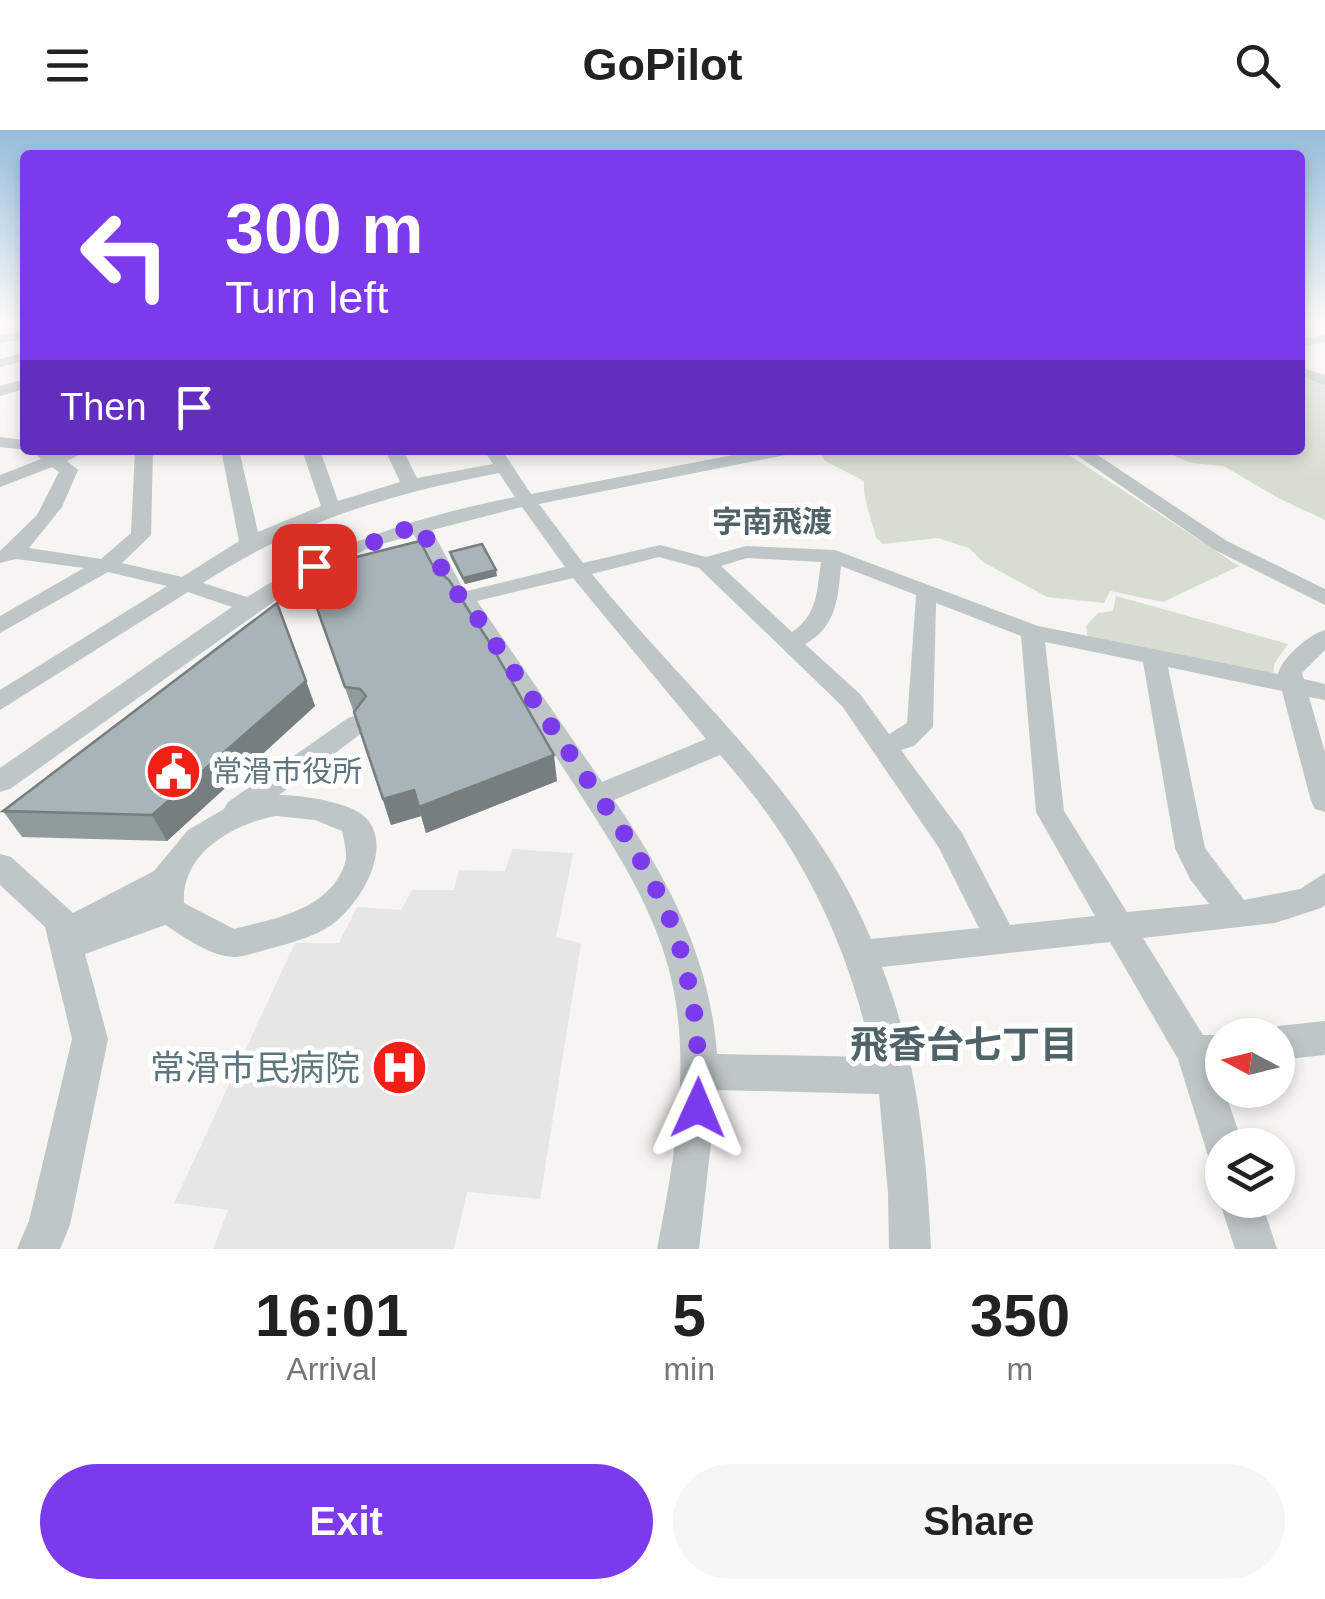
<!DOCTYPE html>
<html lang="en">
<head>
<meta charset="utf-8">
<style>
  body { margin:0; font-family:Arial,"Noto Sans JP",sans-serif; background:#f6f6f6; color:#222; height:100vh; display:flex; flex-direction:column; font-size:38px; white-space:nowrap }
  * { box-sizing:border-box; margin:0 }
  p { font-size:32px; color:#767676 }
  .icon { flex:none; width:55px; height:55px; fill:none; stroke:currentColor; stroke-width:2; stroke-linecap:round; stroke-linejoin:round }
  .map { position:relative; height:1119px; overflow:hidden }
  .details { display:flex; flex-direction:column; background:#fff; flex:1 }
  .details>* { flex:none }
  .banner { position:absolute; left:20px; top:20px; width:1285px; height:305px; border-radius:10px; box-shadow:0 5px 15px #0003; background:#7c3aed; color:#fff; overflow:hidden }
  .needle { width:65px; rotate:277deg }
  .tools { position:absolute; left:1205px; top:888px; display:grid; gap:20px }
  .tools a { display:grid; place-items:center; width:90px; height:90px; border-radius:50%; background:#fff; box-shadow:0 5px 15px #0003; font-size:50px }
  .pin { position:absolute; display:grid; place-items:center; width:85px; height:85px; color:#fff; margin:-42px; border-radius:20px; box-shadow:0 5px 15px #0006 }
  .me { position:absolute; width:110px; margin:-55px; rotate:1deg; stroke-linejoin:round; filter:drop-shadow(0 0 8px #0008) }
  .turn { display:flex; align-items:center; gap:35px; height:210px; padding:0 40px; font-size:45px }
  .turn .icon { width:130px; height:130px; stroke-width:2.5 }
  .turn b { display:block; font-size:70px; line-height:85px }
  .then { display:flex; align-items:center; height:95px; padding:0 40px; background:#0003; gap:20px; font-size:38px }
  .eta { display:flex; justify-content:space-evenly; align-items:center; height:170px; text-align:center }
  .eta b { font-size:60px; font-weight:700; line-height:70px }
  .action { display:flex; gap:20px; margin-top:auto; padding:20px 40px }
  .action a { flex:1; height:115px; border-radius:60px; background:#7c3aed; color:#fff; font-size:40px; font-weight:700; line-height:115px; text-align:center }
  .action a+a { background:#f6f6f6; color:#222 }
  header { display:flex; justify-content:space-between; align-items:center; height:130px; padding:0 40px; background:#fff; font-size:45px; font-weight:700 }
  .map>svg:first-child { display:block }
  .built { fill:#e6e6e5 }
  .green { fill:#d8ddd2 }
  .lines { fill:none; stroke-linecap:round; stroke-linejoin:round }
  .minor { fill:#bfc6c8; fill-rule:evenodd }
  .wall { fill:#909b9d }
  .shaded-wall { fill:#767e80 }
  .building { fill:#a8b4b7; stroke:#767e80; stroke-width:2.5 }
  .route { stroke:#7c3aed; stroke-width:18; stroke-dasharray:0 32.4 }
  .labels { text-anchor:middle; stroke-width:10; stroke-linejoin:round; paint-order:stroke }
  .far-quarter-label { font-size:30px; font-weight:bold; fill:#506369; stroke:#fff }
  .poi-label { font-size:30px; fill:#5e777f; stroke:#fff; text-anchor:start }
  .near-poi-label { font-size:35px; fill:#5e777f; stroke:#fff; text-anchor:end }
  .near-neighbourhood-label { font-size:38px; font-weight:bold; fill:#506369; stroke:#fff }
</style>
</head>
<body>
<header><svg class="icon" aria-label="menu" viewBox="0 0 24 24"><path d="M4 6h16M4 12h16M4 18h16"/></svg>GoPilot<svg class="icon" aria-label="search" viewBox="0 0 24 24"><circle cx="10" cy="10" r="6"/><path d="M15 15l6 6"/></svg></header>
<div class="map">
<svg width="1325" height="1119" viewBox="0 0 1325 1119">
  <rect width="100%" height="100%" fill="#f6f5f1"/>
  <path class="built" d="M512,719L573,723L556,807L581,813L540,1069L467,1062L454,1119H213L228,1080L174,1073L295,813H339L357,777L401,780L412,760H454L459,740L505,741Z"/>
  <g class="green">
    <path d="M1300,244L1325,253V390L1278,368L1224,336L1191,333L1166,322H1134L1300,320Z"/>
    <path d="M960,320L982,324L1037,320L1069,325L1239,436L1163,472L1110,461L1104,473L1047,467L983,432L969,418L938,408L883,414L876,408C872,388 863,372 864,351L825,331L820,321Z"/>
    <path d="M1116,466L1288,514L1274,534L1273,553L1089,515L1086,496L1098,483L1113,481Z"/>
  </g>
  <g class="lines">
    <g class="minor">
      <path d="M25,201V209L0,213V205Z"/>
      <path d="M1325,204V212L1300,217V209Z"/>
      <path d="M25,223V231L0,237V229Z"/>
      <path d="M1300,237L1325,245V255L1300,246Z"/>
      <path d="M25,249V259L0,266V256Z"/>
      <path d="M0,307L25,310L26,320L0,317Z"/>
      <path d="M31,320H88L67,331L78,340L62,377L29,418L101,429L131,403L135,320H153L151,405L122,433L182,447L239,411L221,320H239L258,402L321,376L302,320H320L338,371L400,352L385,320H403L417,348L493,334L484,320H502L531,364L759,320H795L786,325L539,374L583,433L660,415L706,427L746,416L835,420L1038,496L1278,544C1281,529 1309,504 1325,500V520L1302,543L1304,549L1325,554V570L1309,567L1325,622V682L1315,679L1311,671L1282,561L1168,537L1205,718L1244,770L1300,759L1325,743V775L1321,778L1275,793L1143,808L1203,905H1228H1222V937L1217,938L1243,1015H1222V1035L1209,1029L1178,929L1110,812L882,837C917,927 927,1023 931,1119H889L888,1063L879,964L717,960L699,1119H657C673,1035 690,947 674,862C659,781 611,713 568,645C530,588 493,530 456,472L442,461L414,405L371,417L303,451L10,659L0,662V638L232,477L188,462L0,580V560L167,456L108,442L0,503V486L84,438L16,429L0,433V421L37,385L59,342L52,337L0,357V345L41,329ZM499,343L515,367C419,386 331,414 247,467L203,453C300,390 387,365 499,343ZM522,377L565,437L467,461L462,457L432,400ZM659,427L699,438L842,576L939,718L979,798L871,809C812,665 688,563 592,444ZM747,428L821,432C817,459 818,485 792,502L721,436ZM841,436L916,465L907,593L889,604L860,564L805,514C837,497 838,467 841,436ZM573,448L706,609L602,652L477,471ZM936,473L1021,506L1036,682L1095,786L1010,795L962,703L901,620L914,616L933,597ZM1045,512L1143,532L1175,718L1190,749L1209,774L1127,782L1064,681ZM720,625C799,713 848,811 872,927L717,924C710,828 668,748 614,670Z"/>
      <path d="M1069,320H1090L1227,411L1325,459V475L1213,419Z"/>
      <path d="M357,585L366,588L370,594L366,600L279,665C301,665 353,672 367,689C394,720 358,777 330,796C312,808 286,814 265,820C256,822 244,827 235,827C211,827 184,807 165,795L85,824L108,909L70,1095L60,1119H17L29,1091L72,909L45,797L0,755V724L11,727L73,783L154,741L188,700L224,679L228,672L348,588ZM276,686L315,690L342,701C344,711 348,724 345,733C331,779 274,789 234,799L184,773C181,724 232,694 276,686Z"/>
      <path d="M1325,891V925L1278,930V905H1263L1278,896Z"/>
      <path d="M1222,1062V1070H1261L1277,1119H1235L1219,1070Z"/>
    </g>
  </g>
  <g class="wall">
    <path d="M450,422L497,446L465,454L451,428Z"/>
    <path d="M434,438L557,651L426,703L421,686L391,695L354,583L309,456Z"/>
    <path d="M306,551L315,576L167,711L22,707L3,681Z"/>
  </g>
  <g class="shaded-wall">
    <path d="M496,440L497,446L465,454L463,448Z"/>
    <path d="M306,551L315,576L167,711L152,685Z"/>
    <path d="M554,625L557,651L426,703L419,677Z"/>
    <path d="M414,660L421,686L391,695L383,669Z"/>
  </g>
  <g class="building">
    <path d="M420,411L434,438L449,450L488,510L554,625L419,677L414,660L383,669L354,582L366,566L360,559L345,557L309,456L331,447L328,434Z"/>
    <path d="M482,414L496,440L463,448L450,422Z"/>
    <path d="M277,473L306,551L152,685L3,681Z"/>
  </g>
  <linearGradient id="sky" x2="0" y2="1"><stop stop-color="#95bcdc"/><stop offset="0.55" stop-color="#fbfaf9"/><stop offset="1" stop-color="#fbfaf9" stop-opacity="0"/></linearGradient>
  <rect width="1325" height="348" fill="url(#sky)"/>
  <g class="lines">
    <path class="route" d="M314,436L419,394L453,461L464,468L634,718L666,778L684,830L697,897L698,978"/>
  </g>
  <defs>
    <symbol id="civic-disc" viewBox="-11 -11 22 22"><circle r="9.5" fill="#f12016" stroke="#fff"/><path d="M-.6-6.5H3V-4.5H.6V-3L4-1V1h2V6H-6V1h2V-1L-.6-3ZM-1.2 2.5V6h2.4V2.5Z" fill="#fff"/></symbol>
    <symbol id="hospital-disc" viewBox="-11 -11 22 22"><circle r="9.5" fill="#f12016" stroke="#fff"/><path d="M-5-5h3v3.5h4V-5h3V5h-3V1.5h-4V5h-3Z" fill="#fff"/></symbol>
  </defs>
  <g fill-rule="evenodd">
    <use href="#civic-disc" x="142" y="610" width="63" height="63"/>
    <use href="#hospital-disc" x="368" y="906" width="63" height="63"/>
  </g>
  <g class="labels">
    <g class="far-quarter-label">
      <text x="772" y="402">字南飛渡</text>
    </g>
    <g class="poi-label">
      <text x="212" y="652">常滑市役所</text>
    </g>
    <g class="near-poi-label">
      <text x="360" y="950">常滑市民病院</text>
    </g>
    <g class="near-neighbourhood-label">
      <text x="964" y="928">飛香台七丁目</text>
    </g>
  </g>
</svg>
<div class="tools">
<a><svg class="needle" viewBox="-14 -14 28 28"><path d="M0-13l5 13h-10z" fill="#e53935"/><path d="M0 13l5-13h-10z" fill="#767676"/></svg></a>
<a><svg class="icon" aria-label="layers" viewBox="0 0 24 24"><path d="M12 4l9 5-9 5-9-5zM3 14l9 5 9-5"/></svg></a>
</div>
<div class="pin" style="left:314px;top:436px;background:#d93025"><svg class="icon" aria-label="arrive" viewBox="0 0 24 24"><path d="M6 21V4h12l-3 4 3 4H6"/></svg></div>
<svg class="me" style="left:698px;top:978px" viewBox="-20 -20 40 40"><path d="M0-17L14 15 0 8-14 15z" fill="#7c3aed" stroke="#fff" stroke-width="4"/></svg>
<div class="banner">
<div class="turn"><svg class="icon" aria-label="left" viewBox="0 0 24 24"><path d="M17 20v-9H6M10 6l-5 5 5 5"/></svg><div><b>300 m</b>Turn left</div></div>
<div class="then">Then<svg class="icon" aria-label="arrive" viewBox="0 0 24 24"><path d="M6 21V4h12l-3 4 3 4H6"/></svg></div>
</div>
</div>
<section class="details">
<div class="eta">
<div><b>16:01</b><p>Arrival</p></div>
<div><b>5</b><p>min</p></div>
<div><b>350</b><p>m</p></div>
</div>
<div class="action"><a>Exit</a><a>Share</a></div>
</section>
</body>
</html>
